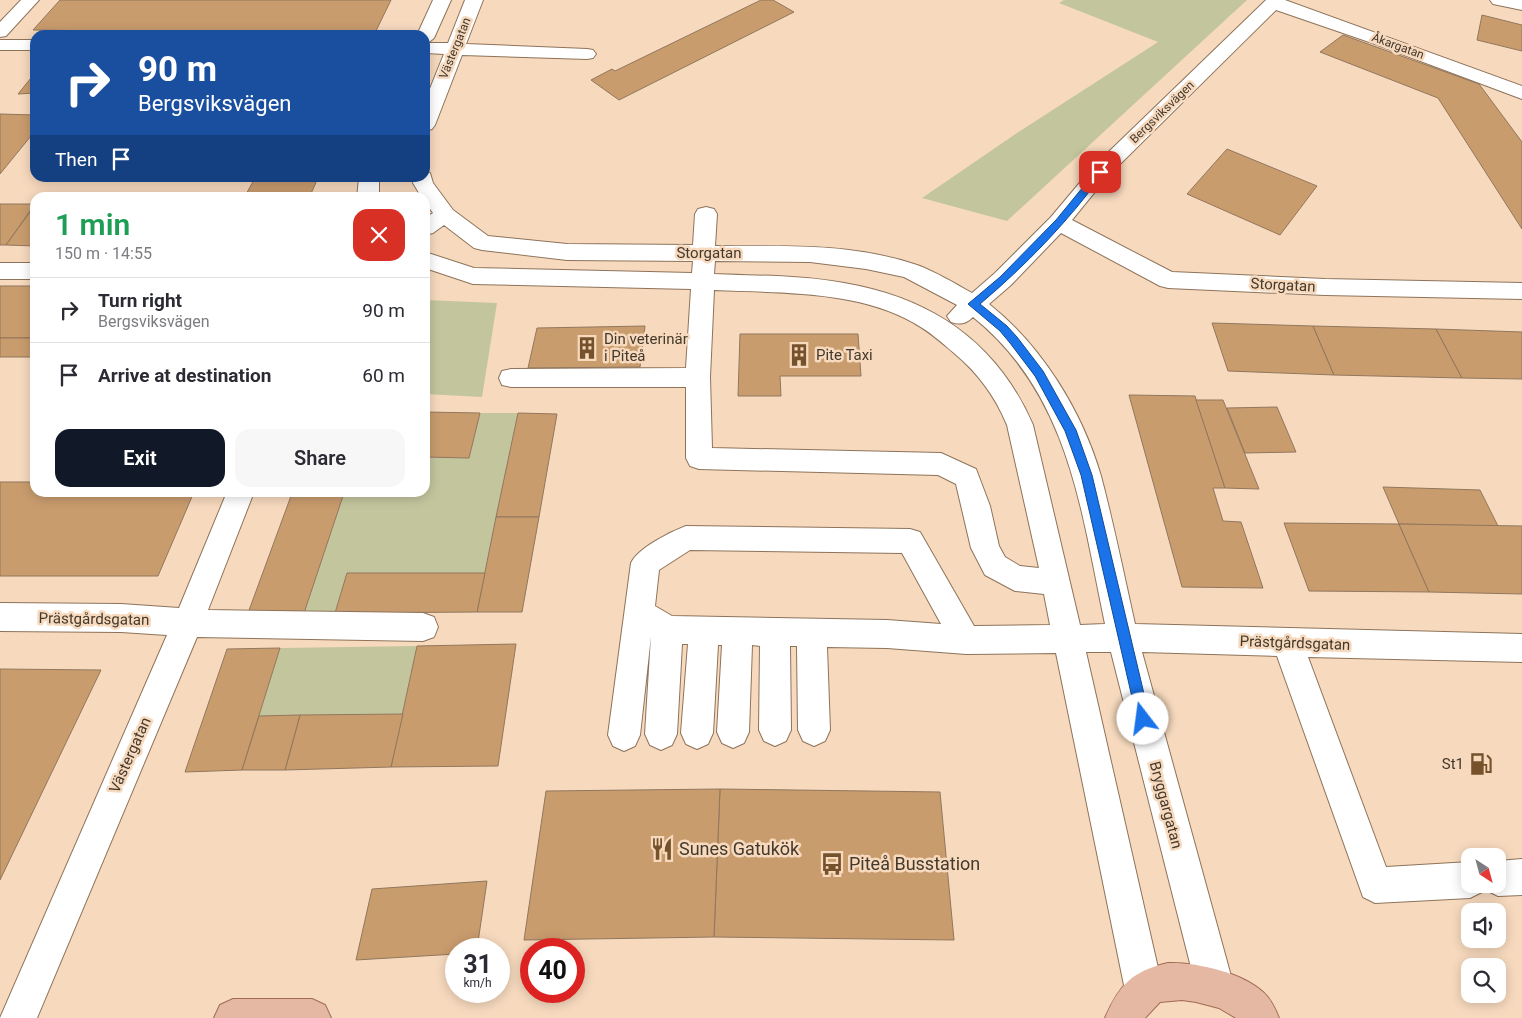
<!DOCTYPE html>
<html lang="en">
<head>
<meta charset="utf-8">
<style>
  body { margin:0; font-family:Roboto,sans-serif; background:#f7f7f7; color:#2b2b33; height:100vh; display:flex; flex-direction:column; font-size:19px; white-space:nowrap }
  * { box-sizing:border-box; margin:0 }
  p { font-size:16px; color:#7c7c81 }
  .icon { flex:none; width:28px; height:28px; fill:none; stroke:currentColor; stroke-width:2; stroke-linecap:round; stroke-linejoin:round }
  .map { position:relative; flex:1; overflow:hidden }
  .drawer { position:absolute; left:30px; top:192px; width:400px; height:305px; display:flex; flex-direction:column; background:#fff; border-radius:15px; box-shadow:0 2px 12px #0003 }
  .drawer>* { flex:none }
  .hud { position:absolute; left:30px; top:30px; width:400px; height:152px; border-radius:15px; box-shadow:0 2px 12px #0003; background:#1a4fa0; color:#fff; overflow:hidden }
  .needle { width:32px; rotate:144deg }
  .controls { position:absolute; left:1461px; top:848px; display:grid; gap:10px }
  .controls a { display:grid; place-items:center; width:45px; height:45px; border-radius:10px; background:#fff; box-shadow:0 2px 12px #0003; font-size:25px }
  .speed { position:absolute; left:445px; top:938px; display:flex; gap:10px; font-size:25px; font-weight:700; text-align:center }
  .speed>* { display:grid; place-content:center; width:65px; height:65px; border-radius:50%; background:#fff; box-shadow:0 2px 12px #0003; line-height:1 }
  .speed small { font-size:12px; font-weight:400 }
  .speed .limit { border:8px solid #d22; background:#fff; color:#111 }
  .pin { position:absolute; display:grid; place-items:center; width:42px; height:42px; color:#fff; margin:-21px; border-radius:10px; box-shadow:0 2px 8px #0006 }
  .me { position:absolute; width:55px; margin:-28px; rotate:345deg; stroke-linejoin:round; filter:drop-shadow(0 0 4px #0008) }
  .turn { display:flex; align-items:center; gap:18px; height:105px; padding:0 25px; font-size:22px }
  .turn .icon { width:65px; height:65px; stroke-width:2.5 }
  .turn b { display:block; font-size:35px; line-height:42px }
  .then { display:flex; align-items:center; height:48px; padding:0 25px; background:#0003; gap:10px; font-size:19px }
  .round { display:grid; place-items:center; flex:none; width:52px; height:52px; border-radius:15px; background:#f7f7f7 }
  .headline { display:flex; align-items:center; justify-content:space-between; height:85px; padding:0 25px }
  h1 { font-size:30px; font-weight:600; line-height:38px; color:#1e9e55 }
  .primary-button { display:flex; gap:10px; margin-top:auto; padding:10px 25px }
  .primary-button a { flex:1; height:58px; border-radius:15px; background:#111827; color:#fff; font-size:20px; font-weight:600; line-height:58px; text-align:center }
  .primary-button a+a { background:#f7f7f7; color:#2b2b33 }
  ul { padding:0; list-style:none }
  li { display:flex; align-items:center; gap:15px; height:65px; padding:0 25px; border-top:1px solid #e1e1e2 }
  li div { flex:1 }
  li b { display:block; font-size:19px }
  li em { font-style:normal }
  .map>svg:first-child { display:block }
  .green { fill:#c3c69d }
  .building { fill:#c99c6e; stroke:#91775d }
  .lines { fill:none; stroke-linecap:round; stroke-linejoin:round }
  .minor-casing { stroke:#8d735a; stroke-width:2 }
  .major-casing { stroke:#a06c51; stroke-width:2 }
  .minor { fill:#fff; fill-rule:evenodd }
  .major { fill:#e4b8a3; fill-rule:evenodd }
  .route { fill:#1a73e8; stroke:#114b97 }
  .labels { text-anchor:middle; stroke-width:5; stroke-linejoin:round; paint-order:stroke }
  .far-street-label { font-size:12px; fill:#44392d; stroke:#f7dabe }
  .street-label { font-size:15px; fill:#44392d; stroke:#f7dabe }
  .poi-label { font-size:15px; fill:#44392d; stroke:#f7dabe; text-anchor:start }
  .near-poi-label { font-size:18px; fill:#44392d; stroke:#f7dabe; text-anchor:start }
</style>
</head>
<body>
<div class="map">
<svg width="1522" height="1018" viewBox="0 0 1522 1018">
  <rect width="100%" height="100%" fill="#f7dabe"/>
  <g class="green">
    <path d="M1064,0H1247L1007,221L922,198L1017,133L1158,42L1059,3Z"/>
    <path d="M425,300L497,303L482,397L425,394Z"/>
    <path d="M480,413H518L485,573H347L335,613H304L344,493L425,492V457L469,458Z"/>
    <path d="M417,646L403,714L259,716L280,648Z"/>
  </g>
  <g class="building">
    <path d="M60,0H391L374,35L33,30Z"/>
    <path d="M761,0H773L794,12L619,100L591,80L612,69L615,71Z"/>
    <path d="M1482,15L1522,25V51L1477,40Z"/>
    <path d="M1343,35L1479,84L1522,142V229L1438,98L1320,52Z"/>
    <path d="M35,74V93L18,94L31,78Z"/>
    <path d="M0,114L35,115V131L0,174Z"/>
    <path d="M1227,149L1317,186L1280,235L1187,194Z"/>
    <path d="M255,178H318L309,198H244Z"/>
    <path d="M0,204H35L6,245H0Z"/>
    <path d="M35,205V246L6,245Z"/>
    <rect x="0" y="286" width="35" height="52"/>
    <path d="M1212,323L1313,326L1334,375L1228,371Z"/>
    <path d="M645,326L640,367L528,368L537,328Z"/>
    <path d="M1313,326L1436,329L1462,378L1334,375Z"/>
    <path d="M1436,329L1522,332V379L1462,378Z"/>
    <path d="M740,334H858L861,376H780L781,396H738Z"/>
    <rect x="0" y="338" width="35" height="19"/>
    <path d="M1129,395L1195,396L1225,488H1213L1223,521L1241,522L1263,588L1182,587Z"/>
    <path d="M1196,400H1223L1259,489L1225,488Z"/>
    <path d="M1277,407L1296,452L1245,453L1227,408Z"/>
    <path d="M425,412L480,413L469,458L425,457Z"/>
    <path d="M518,413L557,414L539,517H496Z"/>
    <path d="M0,482H35V492H194L158,576H0Z"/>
    <path d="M1383,487L1480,490L1498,526L1399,524Z"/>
    <path d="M292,492H344L343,496H291Z"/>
    <path d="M291,496H343L304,613H248Z"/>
    <path d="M496,517H539L522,612H477Z"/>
    <path d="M1284,523L1399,524L1429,592L1309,591Z"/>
    <path d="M1399,524L1522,526V594L1429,592Z"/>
    <path d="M347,573H485L477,612L335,613Z"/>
    <path d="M516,644L498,766L391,767L417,646Z"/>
    <path d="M280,648L242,770L185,772L227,649Z"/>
    <path d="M0,669L101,670L0,880Z"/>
    <path d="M403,714L391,767L285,770L300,715Z"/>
    <path d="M300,715L285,770H242L259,716Z"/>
    <path d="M720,789L940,792L954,940L714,937Z"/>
    <path d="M720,789L714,937L524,940L546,791Z"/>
    <path d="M487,881L477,949H456V954L356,960L372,889Z"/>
  </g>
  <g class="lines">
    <defs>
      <g id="minor">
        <path d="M21,0H39L6,36L0,37V22Z"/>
        <path d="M433,0H451L434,38L428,43H448L465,0H483L466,44L587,49L593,50L596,54L593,58L587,59L462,55L435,125L432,129L425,131V101L444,54L425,53V35H417Z"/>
        <path d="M1266,0H1285L1522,86V99L1375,44L1276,10L1107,177L1072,220L1172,272L1325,279L1522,283V299L1325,295L1168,288L1160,286L1061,233L1011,285L989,304C1042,346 1082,411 1101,476C1114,525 1124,575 1135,624L1522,634V662L1308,657L1386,867L1470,862V884H1498V861L1522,859V895L1498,896L1486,890L1484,888L1482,892L1470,898L1375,903L1363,897L1277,656L1142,652L1234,987L1228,1000L1215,1006L1202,1000L1196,987L1111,652H1086L1163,990L1157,1003L1144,1009L1131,1003L1125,990L1056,653L966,654L887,648L827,647L830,730L825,741L814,746L803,741L798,730L797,646H790L791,730L786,741L775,746L764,741L759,730L760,646L752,645L749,732L744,743L733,748L722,743L717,732L722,645H718L713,733L708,744L697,749L686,744L681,733L688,644H682L677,734L672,745L661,750L650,745L645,734L651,636L640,735L635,746L624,751L613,746L608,735L631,563C638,548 670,532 686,526L910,529L920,532L974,626L1050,625L1044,594L1015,591L985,575L971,548L956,484L938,475L699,469L690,466L686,458V387H511L502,385L499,378L502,371L511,369L686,368L691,289L473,284L425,268V252L474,268L692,273L693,261L567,260L482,250L474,248L444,225L433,233L425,235V218L433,213L425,202V198H422L413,183V178H425V172L430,173L433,183L453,210L488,236L567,244L693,245L695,214L698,209L706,207L714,209L717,214L715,246C782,246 853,243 917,265C936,272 954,283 972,293L995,273L1051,217L1093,167ZM715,261L810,262L866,269L904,277L957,305L947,316L951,322C960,325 966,324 973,317C1070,395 1081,511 1105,624L1080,625L1033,425C997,342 932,298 844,283C801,275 757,276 714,274ZM714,290C778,293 857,290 914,323C929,331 941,342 954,353C978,373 995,396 1007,425L1039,568L1020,566L1005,557L999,546L990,506L976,469L941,453L712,448L710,377ZM690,550L902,553L941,624L887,620L672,616L655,606L659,570Z"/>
        <path d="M1490,0H1522V10L1493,4Z"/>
        <rect x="0" y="40" width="35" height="10"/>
        <path d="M359,178H379V198H357Z"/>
        <rect x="0" y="263" width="35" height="16"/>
        <path d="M227,492H254L208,610L423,613L434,617L438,627L434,637L423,641L197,637L37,1018H0L167,635L121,632L0,631V603L121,604L179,608Z"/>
      </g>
      <g id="major">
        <path d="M1168,963C1196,962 1241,972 1263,992C1271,999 1275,1008 1279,1018H1236L1219,1008L1196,1002L1182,1000L1160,1002L1145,1018H1105C1119,985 1132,971 1168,963Z"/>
        <path d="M233,999H312L325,1005L331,1018H214L220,1005Z"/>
      </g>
    </defs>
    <use href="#minor" class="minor-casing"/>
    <use href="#major" class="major-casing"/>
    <use href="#minor" class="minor"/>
    <use href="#major" class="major"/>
  </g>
  <path class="route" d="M1097,170H1103L1104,172C1069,221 1025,266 980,304L1007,326L1017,337L1043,371L1076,430L1092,475L1150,719L1148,723L1143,725L1139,723L1137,719L1081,475L1065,431L1035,376L1010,343L1000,331L968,304L1000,277L1056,220Z"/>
  <defs>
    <symbol id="building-bare" viewBox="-9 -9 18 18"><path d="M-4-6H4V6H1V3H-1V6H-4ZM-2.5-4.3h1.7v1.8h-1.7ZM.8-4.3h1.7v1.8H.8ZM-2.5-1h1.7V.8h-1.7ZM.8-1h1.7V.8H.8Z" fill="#75522b" stroke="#f7dabe" stroke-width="2.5" paint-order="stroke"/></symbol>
    <symbol id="fuel-bare" viewBox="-9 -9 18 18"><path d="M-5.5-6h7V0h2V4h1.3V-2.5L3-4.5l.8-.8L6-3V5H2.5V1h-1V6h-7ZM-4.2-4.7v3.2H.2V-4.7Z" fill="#75522b" stroke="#f7dabe" stroke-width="2.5" paint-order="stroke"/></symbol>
    <symbol id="restaurant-bare" viewBox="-9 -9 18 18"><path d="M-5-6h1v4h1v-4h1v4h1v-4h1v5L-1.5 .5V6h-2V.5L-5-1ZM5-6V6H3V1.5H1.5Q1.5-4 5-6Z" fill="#75522b" stroke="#f7dabe" stroke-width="2.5" paint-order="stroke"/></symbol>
    <symbol id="bus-bare" viewBox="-9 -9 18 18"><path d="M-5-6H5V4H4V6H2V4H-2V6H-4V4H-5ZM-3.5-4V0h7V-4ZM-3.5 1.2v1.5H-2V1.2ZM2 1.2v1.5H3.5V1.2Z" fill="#75522b" stroke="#f7dabe" stroke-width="2.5" paint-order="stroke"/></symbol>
  </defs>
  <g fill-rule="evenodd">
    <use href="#building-bare" x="571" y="332" width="32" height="32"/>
    <use href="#building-bare" x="783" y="339" width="32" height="32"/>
    <use href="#fuel-bare" x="1465" y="748" width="32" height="32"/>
    <use href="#restaurant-bare" x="646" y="833" width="32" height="32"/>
    <use href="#bus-bare" x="816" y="848" width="32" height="32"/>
  </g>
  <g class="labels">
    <g class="far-street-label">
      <text transform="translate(1398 46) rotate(20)" y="4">Åkargatan</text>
      <text transform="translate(455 48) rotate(-68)" y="4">Västergatan</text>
      <text transform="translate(1162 112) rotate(-44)" y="4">Bergsviksvägen</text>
    </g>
    <g class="street-label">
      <text x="709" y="258">Storgatan</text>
      <text transform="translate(1283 285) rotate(3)" y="5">Storgatan</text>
      <text transform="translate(94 619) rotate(1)" y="5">Prästgårdsgatan</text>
      <text transform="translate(1295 643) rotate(2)" y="5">Prästgårdsgatan</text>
      <text transform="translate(130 755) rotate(-66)" y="5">Västergatan</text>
      <text transform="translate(1166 805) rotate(75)" y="5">Bryggargatan</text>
    </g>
    <g class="poi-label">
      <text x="604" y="344">Din veterinär<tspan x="604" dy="17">i Piteå</tspan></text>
      <text x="816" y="360">Pite Taxi</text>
      <text x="1464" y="769" text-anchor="end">St1</text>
    </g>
    <g class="near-poi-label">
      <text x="679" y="855">Sunes Gatukök</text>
      <text x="849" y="870">Piteå Busstation</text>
    </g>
  </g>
</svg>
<div class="controls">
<a><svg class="needle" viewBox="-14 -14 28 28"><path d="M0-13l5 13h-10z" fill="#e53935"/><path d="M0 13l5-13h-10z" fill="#7c7c81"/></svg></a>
<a><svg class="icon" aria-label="sound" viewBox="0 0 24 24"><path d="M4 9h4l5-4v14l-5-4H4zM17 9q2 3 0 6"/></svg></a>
<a><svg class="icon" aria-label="search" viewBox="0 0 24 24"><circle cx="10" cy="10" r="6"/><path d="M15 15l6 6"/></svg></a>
</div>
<div class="speed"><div>31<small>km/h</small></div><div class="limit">40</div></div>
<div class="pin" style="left:1100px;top:172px;background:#d93025"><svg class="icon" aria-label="arrive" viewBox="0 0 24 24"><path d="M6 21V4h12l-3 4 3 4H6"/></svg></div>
<svg class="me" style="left:1143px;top:719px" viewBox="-20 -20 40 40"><circle r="19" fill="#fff"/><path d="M0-13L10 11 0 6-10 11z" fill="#1a73e8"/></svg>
<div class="hud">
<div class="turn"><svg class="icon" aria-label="right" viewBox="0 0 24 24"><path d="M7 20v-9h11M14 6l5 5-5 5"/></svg><div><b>90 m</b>Bergsviksvägen</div></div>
<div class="then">Then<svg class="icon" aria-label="arrive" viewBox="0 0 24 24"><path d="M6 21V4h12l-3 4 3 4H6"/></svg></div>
</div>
<section class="drawer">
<div class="headline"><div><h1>1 min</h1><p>150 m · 14:55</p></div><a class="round" style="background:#d93025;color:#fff"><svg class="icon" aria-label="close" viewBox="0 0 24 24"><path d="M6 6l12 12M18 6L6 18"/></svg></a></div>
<ul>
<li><svg class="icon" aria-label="right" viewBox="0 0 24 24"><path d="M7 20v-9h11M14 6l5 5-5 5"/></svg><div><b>Turn right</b><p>Bergsviksvägen</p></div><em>90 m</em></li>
<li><svg class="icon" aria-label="arrive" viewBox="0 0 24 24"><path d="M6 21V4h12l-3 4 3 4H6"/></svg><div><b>Arrive at destination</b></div><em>60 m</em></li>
</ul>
<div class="primary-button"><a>Exit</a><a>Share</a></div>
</section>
</div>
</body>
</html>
